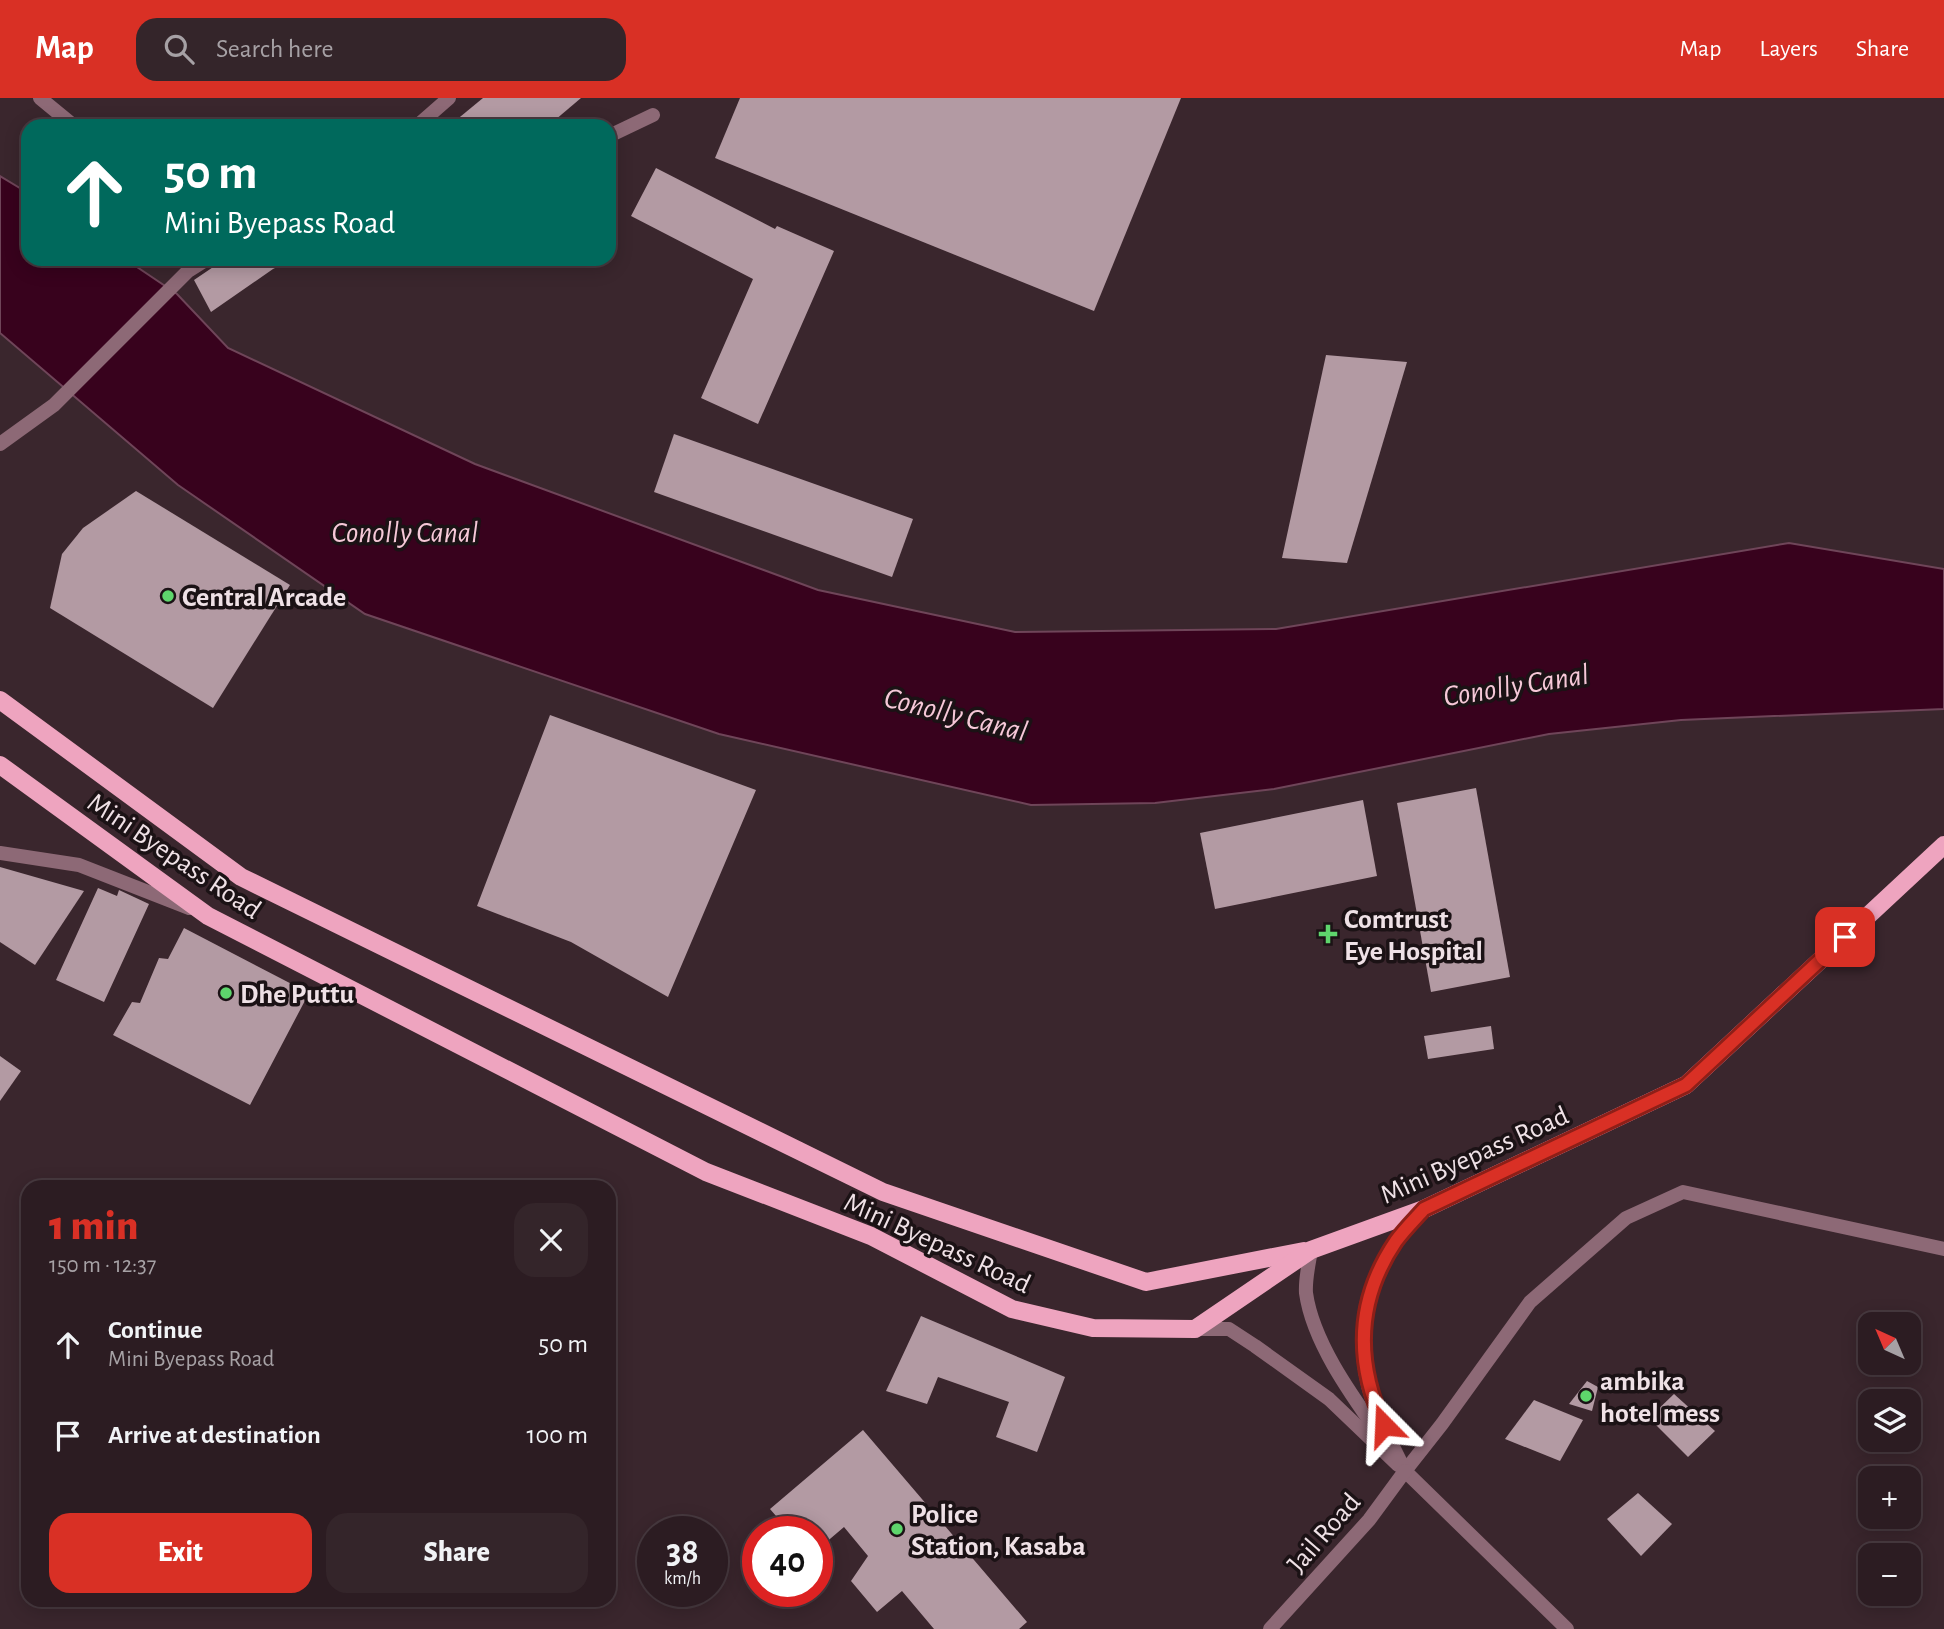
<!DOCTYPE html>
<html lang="en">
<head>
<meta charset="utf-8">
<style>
  body { margin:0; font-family:"Alegreya Sans",sans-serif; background:#34252a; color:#f1f3f6; height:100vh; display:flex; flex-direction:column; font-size:26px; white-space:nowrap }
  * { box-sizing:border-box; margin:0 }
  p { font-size:23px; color:#a6a1a5 }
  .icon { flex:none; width:38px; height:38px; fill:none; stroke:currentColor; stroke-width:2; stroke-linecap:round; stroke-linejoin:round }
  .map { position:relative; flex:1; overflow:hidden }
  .drawer { position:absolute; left:21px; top:1082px; width:595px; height:427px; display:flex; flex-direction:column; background:#2c1c22; border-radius:21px; box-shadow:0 4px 18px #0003,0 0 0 2px #483a40 }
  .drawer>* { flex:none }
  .top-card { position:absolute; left:21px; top:21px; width:595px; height:147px; border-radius:21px; box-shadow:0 4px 18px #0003,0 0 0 2px #483a40; background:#00695c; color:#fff; overflow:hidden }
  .needle { width:46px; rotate:316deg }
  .buttons { position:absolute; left:1858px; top:1214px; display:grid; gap:14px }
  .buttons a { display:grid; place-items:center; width:63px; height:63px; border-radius:14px; background:#2c1c22; box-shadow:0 4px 18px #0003,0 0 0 2px #483a40; font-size:35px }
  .speed { position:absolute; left:637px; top:1418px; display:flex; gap:14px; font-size:35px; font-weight:700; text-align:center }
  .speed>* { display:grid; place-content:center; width:91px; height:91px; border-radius:50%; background:#2c1c22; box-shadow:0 4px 18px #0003,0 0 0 2px #483a40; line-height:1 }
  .speed small { font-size:18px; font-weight:400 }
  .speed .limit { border:10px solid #d22; background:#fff; color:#111 }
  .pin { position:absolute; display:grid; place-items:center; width:60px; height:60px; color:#fff; margin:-30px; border-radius:14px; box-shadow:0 4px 10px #0006 }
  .me { position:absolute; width:77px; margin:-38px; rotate:339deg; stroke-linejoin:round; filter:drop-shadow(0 0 5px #0008) }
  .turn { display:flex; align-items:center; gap:24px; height:147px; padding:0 28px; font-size:32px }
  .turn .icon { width:91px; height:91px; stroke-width:2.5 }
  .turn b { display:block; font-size:49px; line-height:60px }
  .round { display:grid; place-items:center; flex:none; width:74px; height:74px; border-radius:21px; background:#34252a }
  .headline { display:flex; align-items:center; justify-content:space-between; height:119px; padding:0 28px }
  h1 { font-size:42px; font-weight:800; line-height:52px; color:#d93025 }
  .primary-button { display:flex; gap:14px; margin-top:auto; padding:14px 28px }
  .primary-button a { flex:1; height:80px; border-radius:21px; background:#d93025; color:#fff; font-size:28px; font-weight:800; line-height:80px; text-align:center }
  .primary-button a+a { background:#34252a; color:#f1f3f6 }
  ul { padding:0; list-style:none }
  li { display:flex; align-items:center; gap:21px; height:91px; padding:0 28px }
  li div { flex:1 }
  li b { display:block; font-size:26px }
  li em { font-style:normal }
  header { display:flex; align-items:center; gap:42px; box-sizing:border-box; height:98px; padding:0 35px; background:#d93025; color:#fff }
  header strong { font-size:33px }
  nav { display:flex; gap:38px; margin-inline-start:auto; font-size:24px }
  .search { width:490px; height:63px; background:#34252a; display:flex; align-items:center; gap:18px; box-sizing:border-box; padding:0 24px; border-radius:21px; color:#a6a1a5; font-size:26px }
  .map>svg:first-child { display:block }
  .water { fill:#38021d; stroke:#6f4559; stroke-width:2 }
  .building { fill:#b39aa3 }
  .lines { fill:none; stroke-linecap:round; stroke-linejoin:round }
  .service { stroke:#8d6976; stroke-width:14 }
  .minor { stroke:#8d6976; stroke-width:14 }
  .tertiary { stroke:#8d6976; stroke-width:14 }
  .primary { stroke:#eea4bf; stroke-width:18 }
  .route-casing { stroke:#8d1f18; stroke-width:18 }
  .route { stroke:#d93025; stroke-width:12 }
  .poi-dot { fill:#5ed56c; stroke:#1b1215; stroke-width:2.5 }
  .labels { text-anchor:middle; stroke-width:7; stroke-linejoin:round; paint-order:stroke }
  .poi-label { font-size:28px; font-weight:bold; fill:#efe1e6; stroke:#1b1215; text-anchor:start }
  .street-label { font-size:28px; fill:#efe1e6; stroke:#1b1215 }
  .water-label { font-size:30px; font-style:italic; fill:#f6c8d8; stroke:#1b1215 }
</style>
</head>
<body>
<header>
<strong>Map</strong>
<div class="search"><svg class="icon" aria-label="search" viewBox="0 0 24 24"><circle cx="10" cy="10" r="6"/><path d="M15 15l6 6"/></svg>Search here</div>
<nav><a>Map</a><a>Layers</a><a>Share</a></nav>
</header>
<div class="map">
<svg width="1944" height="1531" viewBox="0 0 1944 1531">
  <rect width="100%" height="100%" fill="#3a262d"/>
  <path class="water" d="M0,78L28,95V161H125L177,196L228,250L475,366L818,492L1015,534L1276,531L1789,445L1944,471V611L1681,622L1549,636L1274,691L1155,705L1031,707L719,636L365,516L178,387L0,235Z"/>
  <g class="building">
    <path d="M483,0H581L548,28H449Z"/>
    <path d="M740,0H1181L1094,213L715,60Z"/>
    <path d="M656,70L775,131L777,128L834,153L758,326L701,300L753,181L631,118Z"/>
    <path d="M225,161H293L273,171L211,214L194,182Z"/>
    <path d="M1326,257L1407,264L1347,465L1282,460Z"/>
    <path d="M674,336L913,421L892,479L654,394Z"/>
    <path d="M136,393L290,487L213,610L50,510L62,456L83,430Z"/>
    <path d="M550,617L756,692L668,899L571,844L477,808Z"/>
    <path d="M1476,690L1510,879L1431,894L1397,705Z"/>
    <path d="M1363,702L1377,778L1215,811L1200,735Z"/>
    <path d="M0,769L84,793L35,867L0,844Z"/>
    <path d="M98,790L117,798L119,792L149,806L104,904L56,882Z"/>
    <path d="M184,830L309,895L250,1007L113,937L132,904L140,905L159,860L168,861Z"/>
    <path d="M1491,928L1494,951L1428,961L1424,938Z"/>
    <path d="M0,958L21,973L0,1003Z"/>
    <path d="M921,1218L1065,1279L1037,1354L996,1339L1009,1304L938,1279L927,1306L886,1293Z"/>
    <path d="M1587,1283L1598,1289L1592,1313L1569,1306Z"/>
    <path d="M1674,1296L1715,1333L1688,1359L1649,1320Z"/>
    <path d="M1534,1302L1583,1322L1560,1363L1505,1341Z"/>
    <path d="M863,1332L1027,1524L1019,1531H934L902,1493L877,1514L851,1483L868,1458L844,1429L817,1452V1433H789L770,1411Z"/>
    <path d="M1638,1395L1672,1426L1641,1458L1607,1421Z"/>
  </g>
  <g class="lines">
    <g class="service">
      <path d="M609,38L653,17"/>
      <path d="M1405,1373L1567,1531"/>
    </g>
    <g class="minor">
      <path d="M40,0L74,28"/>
      <path d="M0,755L79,767L189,810"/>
      <path d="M1405,1373L1442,1326L1530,1204L1626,1120L1683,1094L1944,1151"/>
    </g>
    <g class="tertiary">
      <path d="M417,28L449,0"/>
      <path d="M0,346L54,307L188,173L207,161"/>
      <path d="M1311,1152C1309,1165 1305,1181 1306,1195C1313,1246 1355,1302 1384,1343"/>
      <path d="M1195,1231H1229L1255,1248L1329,1301L1398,1367"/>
      <path d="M1405,1373C1394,1350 1382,1328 1373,1304C1360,1268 1358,1219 1374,1183C1385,1156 1404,1134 1423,1112"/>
      <path d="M1270,1531L1369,1422L1405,1373"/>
    </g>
    <g class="primary">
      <path d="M0,602L241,779L883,1094L1146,1184L1304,1153"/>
      <path d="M0,667L208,818L706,1074L871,1138L1012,1211L1093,1230L1195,1231L1311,1152L1424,1111L1686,987L1944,747"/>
    </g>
  </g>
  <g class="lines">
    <defs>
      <path id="route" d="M1384,1327C1355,1264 1356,1202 1396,1143C1404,1132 1415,1121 1424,1111L1686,987L1845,839"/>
    </defs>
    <use href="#route" class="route-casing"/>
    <use href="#route" class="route"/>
  </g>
  <g class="poi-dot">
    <circle cx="168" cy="498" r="7"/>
    <path d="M1324.5 825.5h7v7h7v7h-7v7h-7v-7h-7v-7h7z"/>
    <circle cx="226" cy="895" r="7"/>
    <circle cx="1586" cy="1298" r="7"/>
    <circle cx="897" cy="1431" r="7"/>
  </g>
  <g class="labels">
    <g class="poi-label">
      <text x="182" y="508">Central Arcade</text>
      <text x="1344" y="830">Comtrust<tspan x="1344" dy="32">Eye Hospital</tspan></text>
      <text x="240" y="905">Dhe Puttu</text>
      <text x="1600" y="1292">ambika<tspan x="1600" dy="32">hotel mess</tspan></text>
      <text x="911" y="1425">Police<tspan x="911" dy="32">Station, Kasaba</tspan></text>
    </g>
    <g class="street-label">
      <text transform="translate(175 757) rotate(34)" y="10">Mini Byepass Road</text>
      <text transform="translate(1474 1056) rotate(-24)" y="10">Mini Byepass Road</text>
      <text transform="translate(938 1144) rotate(25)" y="10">Mini Byepass Road</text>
      <text transform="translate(1323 1434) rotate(-49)" y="10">Jail Road</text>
    </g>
    <g class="water-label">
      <text x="405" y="444">Conolly Canal</text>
      <text transform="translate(1516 587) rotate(-9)" y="10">Conolly Canal</text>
      <text transform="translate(956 616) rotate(14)" y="10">Conolly Canal</text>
    </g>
  </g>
</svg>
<div class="buttons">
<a><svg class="needle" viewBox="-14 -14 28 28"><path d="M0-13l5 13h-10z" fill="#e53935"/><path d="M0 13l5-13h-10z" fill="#a6a1a5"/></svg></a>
<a><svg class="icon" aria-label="layers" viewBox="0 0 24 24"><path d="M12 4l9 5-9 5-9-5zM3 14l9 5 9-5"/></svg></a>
<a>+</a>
<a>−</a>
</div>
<div class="speed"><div>38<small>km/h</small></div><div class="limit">40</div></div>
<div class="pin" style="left:1845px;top:839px;background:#d93025"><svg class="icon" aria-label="arrive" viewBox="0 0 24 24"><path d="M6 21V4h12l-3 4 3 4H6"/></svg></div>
<svg class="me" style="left:1384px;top:1327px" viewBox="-20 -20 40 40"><path d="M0-17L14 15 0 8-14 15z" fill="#d93025" stroke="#fff" stroke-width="4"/></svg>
<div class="top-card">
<div class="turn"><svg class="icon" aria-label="ahead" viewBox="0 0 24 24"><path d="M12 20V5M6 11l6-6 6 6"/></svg><div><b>50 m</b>Mini Byepass Road</div></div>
</div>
<section class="drawer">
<div class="headline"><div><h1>1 min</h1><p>150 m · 12:37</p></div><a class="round"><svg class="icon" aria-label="close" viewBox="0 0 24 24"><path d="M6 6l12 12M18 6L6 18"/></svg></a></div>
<ul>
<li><svg class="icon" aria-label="ahead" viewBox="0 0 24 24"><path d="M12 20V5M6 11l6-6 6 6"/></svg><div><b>Continue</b><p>Mini Byepass Road</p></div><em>50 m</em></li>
<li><svg class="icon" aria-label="arrive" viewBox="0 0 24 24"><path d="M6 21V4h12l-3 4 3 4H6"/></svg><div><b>Arrive at destination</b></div><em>100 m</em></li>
</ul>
<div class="primary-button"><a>Exit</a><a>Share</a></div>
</section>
</div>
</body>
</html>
